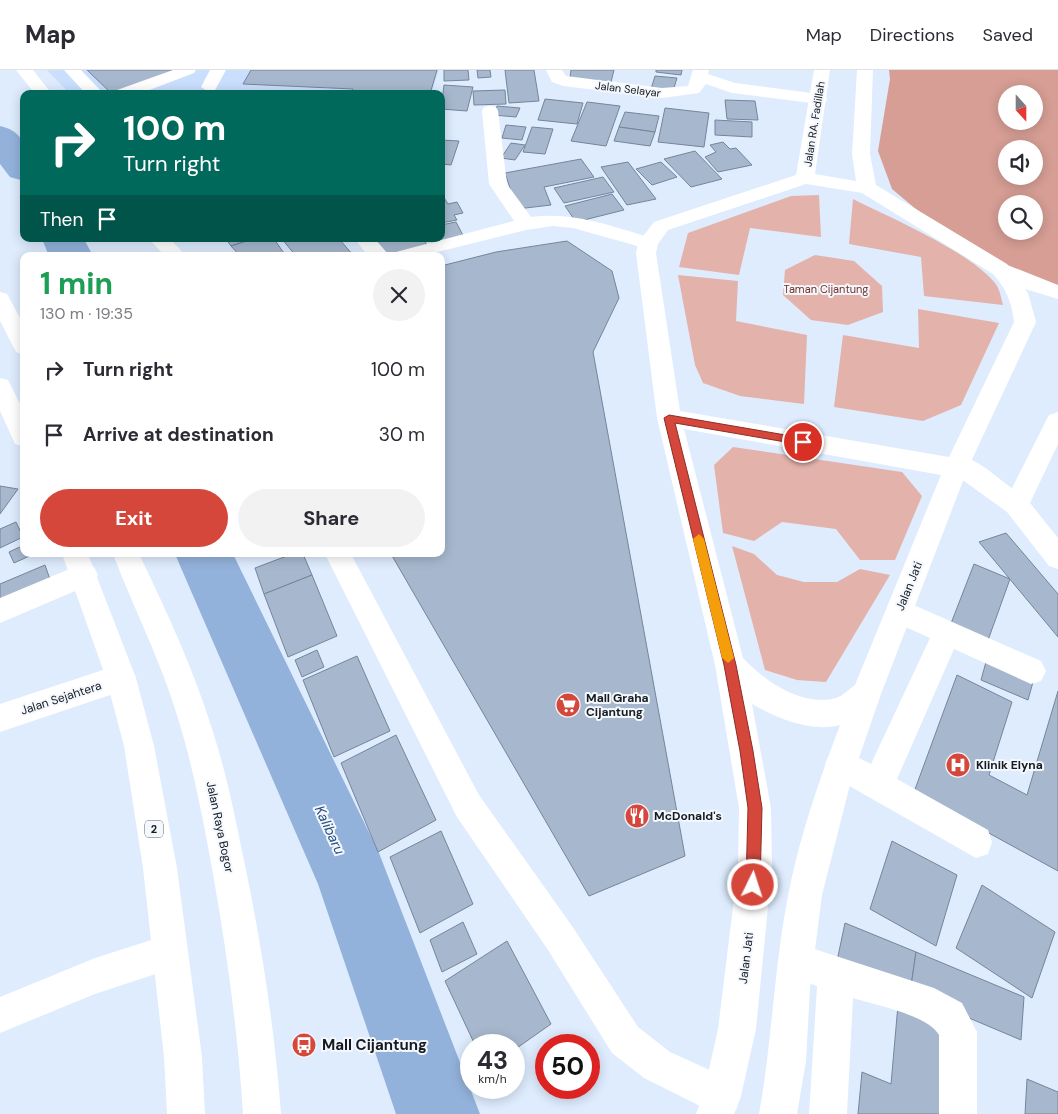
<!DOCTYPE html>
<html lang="en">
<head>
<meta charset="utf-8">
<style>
  body { margin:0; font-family:"DM Sans",sans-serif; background:#f2f2f3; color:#2b2b33; height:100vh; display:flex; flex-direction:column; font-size:19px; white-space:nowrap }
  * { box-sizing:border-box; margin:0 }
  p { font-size:16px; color:#7c7c81 }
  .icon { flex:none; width:28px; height:28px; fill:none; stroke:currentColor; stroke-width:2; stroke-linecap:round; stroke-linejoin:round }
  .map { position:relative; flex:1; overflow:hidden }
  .panel { position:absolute; left:20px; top:182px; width:425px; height:305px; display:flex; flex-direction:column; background:#fff; border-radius:10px; box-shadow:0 2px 12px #0003 }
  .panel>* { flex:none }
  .guide { position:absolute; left:20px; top:20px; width:425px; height:152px; border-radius:10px; box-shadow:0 2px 12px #0003; background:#00695c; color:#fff; overflow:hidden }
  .needle { width:32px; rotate:159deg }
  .tools { position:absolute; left:998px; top:15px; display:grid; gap:10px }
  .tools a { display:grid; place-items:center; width:45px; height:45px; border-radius:50%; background:#fff; box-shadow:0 2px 12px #0003; font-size:25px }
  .speed { position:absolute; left:460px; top:964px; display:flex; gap:10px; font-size:25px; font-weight:700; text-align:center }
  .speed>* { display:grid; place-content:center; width:65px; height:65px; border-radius:50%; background:#fff; box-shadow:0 2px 12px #0003; line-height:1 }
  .speed small { font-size:12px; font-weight:400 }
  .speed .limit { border:8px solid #d22; background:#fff; color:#111 }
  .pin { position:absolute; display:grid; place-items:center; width:42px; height:42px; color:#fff; margin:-21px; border:2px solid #fff; border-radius:50%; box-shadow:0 1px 5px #0007 }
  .me { position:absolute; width:55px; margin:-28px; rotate:4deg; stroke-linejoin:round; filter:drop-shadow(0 0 4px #0008) }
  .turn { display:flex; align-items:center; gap:18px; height:105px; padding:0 20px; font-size:22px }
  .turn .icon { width:65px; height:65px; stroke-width:2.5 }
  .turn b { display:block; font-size:35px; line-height:42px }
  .then { display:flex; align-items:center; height:48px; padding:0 20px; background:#0003; gap:10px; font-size:19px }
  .round { display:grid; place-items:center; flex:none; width:52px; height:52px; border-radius:26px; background:#f2f2f3 }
  .summary { display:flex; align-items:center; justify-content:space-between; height:85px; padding:0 20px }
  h1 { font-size:30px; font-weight:700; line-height:38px; color:#1e9e55 }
  .primary-button { display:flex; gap:10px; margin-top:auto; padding:10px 20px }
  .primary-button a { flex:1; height:58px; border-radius:30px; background:#d5473b; color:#fff; font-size:20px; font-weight:700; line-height:58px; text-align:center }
  .primary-button a+a { background:#f2f2f3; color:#2b2b33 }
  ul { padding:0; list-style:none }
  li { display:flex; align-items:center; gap:15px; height:65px; padding:0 20px }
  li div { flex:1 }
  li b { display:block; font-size:19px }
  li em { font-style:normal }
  header { display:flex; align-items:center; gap:30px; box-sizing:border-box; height:70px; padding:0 25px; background:#fff; border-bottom:1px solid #e1e1e2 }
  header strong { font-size:24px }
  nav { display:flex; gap:28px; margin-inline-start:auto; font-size:18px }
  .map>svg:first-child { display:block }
  .built { fill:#c9dffd }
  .green { fill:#e3b2ab }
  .forest { fill:#d69e95; fill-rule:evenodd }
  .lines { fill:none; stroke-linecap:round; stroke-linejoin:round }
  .river { fill:#93b2db; fill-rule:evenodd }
  .building { fill:#a7b8ce; stroke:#75859a }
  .minor { fill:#fff; fill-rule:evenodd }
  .major { fill:#fff; fill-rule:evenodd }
  .highway { fill:#fff; fill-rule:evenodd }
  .route { fill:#d5473b; stroke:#8a2e26 }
  .slow { fill:#f59e0b }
  .labels { text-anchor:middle; stroke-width:4; stroke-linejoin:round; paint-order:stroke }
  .far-street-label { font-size:11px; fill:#151b23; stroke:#f4f8fd }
  .far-park-label { font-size:11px; fill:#742f27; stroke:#f4f8fd }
  .shield { fill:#f4f8fd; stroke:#585d64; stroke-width:1 }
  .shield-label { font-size:11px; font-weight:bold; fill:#151b23 }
  .street-label { font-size:12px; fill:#151b23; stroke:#f4f8fd }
  .poi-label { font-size:12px; font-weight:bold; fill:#151b23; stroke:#f4f8fd; text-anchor:start }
  .water-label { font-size:14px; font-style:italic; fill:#264f83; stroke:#f4f8fd }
  .near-poi-label { font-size:15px; font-weight:bold; fill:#151b23; stroke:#f4f8fd; text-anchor:start }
</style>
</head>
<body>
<header>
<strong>Map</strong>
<nav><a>Map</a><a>Directions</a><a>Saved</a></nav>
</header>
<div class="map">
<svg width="1058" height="1044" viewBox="0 0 1058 1044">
  <rect width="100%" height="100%" fill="#deecfe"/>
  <path class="built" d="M47,0H439L431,24H70Z"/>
  <g class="green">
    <path d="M819,125L821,167L750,158L739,205L679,197L688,163L791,126Z"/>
    <path d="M853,129C891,148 970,182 995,213C1000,219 1001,228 1003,235L924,226L921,187L849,174Z"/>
    <path d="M815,185L854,191L882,216L883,242L848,255L811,250L783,225L785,200Z"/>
    <path d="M678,205L738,211L736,251L807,265L804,334L740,326L703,313L695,295Z"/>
    <path d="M918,239L999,253L961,335L923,351L834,337L843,265L919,278Z"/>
    <path d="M733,377L902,402L922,426L895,490H860L836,459L782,452L754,471L723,463L714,395Z"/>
    <path d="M732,476L754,484L777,505L804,512H837L860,499L890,505L826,612L797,610L765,600Z"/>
  </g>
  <path class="forest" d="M889,0H1058V218L1021,204L929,150L892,119L878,81L890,9ZM1006,24H1034V51H1006ZM1006,79H1034V106H1006ZM1006,134H1034V161H1006Z"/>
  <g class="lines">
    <g class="river">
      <path d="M0,56C31,63 24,85 24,111L10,107L0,94Z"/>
      <path d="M42,169H84L93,186H49Z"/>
      <path d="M175,484H233L379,783L480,1044H396L318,814Z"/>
    </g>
  </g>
  <g class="building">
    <path d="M87,0H177L111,23Z"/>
    <path d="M251,0H437L430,24H351L353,19L243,14Z"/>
    <path d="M444,0H468L469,10L444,11Z"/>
    <path d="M477,0H490L491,7L478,8Z"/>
    <path d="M505,0H534L539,31L509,33Z"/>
    <path d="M571,0H614L611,12L570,8Z"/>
    <path d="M656,0H682L681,5L656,2Z"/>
    <path d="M655,6L677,8L673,21L651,19Z"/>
    <path d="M444,15L473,17L467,41L441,39Z"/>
    <path d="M505,20L506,34L474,35L473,21Z"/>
    <path d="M545,29L583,33L577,54L538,50Z"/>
    <path d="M725,30L755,31L758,50L727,49Z"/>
    <path d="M587,32L620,36L606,76L571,71Z"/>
    <path d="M497,36L520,38L516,47L493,45Z"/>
    <path d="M665,38L709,43L704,77L658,72Z"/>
    <path d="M625,42L659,46L655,62L619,57Z"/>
    <path d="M715,50L752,52V67L715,65Z"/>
    <path d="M506,55L526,57L522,70L502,68Z"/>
    <path d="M532,57L553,59L545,84L523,82Z"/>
    <path d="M619,57L655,62L650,76L614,71Z"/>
    <path d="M441,70L459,71L451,95L441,94Z"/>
    <path d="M723,72L730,79L736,78L752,95L718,102L705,87L716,82L710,75Z"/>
    <path d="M511,73L525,75L515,90L501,88Z"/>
    <path d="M695,81L722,109L691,117L664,89Z"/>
    <path d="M581,89L594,107L544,117L551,135L517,139L505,103Z"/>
    <path d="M628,92L656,129L627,135L601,97Z"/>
    <path d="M661,92L677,107L652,115L636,99Z"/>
    <path d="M603,107L614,122L564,133L554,118Z"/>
    <path d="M441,123L448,134L457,132L463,143L454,145L457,150L441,153Z"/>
    <path d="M612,124L624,140L576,152L565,136Z"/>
    <path d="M456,152L465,169L434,176L430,169H441V155Z"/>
    <path d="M226,169H253L231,176Z"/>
    <path d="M253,169H274L286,186H240L231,176Z"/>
    <path d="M282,169H339L354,186H296Z"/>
    <path d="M372,169H423L427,175L381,186Z"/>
    <path d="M567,171L612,201L619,228L593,282L685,786L589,826L391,484H441V196L496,182Z"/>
    <path d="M0,416L18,419L0,444Z"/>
    <path d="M16,452L23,467L0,478V459Z"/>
    <path d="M1006,463L1058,524V567L979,472Z"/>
    <path d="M24,475V484H34L14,493L9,482Z"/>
    <path d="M292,484H303L312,505L264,524L255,498Z"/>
    <path d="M974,494L1010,509L987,573L950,556Z"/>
    <path d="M45,495L52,515L0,538V514Z"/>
    <path d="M312,505L337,566L288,587L264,524Z"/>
    <path d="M317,580L324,597L302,607L295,590Z"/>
    <path d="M357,586L390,661L334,687L303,610Z"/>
    <path d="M986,592L1033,612L1028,630L981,610Z"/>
    <path d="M957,605L1012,632L989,705L1027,725L1058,621V801L914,722Z"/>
    <path d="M396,665L436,750L378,782L341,693Z"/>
    <path d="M441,761L473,834L420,863L390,787Z"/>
    <path d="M892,771L957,805L936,876L870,839Z"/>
    <path d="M982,815L1055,862L1032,928L956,878Z"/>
    <path d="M463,852L477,884L442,902L430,870Z"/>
    <path d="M845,853L916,882L910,923L837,891Z"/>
    <path d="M507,871L551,954L514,980V975H475L445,911Z"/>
    <path d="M916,882L1024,927L1021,970L910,923Z"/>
    <path d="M898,935L949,954L944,1044H858L862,1002L891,1014Z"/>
    <path d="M1027,1009L1058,1022V1044H1025Z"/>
  </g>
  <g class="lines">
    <g class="minor">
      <path d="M16,0H33L52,24H35Z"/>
      <path d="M64,0H81L104,24H86Z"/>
      <path d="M173,0H196L194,3L139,24H115L117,20Z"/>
      <path d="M210,0H226L215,20L209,22L201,17Z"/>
      <path d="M546,0H562L566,6L662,18L688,16L693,0H709L708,4L735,13L819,24L825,25L827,29L825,33L819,34L732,23L706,14L699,23L662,28L563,16L552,12Z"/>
      <path d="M490,36L496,37L498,41L507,114L531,147C574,141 614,157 655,169L658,173L655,177L648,179L573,158L553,156L526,160L421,186H368L355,169H375L388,184L514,151L489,114L482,41L484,37Z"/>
      <path d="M149,169H170L186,186H165Z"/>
      <path d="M1000,192L1058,215V229L1025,219L993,204L990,199L993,194Z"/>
      <path d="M1058,342V374L1030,433L1058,468V499L1049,496L1007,442L950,401L947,394L950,387C971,381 995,407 1012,418L1049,345Z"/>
      <path d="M325,484H351L479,725L572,856L638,957L670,982L736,1012L741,1026L736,1040L725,1044L708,1040L644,1008L612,983L548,880L457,747Z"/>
      <path d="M84,493L94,497L98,505L94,513L0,553V528Z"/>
      <path d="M900,529L1041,591L1046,601L1041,611L1031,614L954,579L897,709L988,760L992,772L988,784L976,788L830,705L825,694L830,683L841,679L871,694L930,568L890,550L886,541L890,532Z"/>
      <path d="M121,594L131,598L136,608L131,618L0,662V634Z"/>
      <path d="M170,864L183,869L188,882L183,895L95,924L0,963V927L95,888Z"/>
      <path d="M796,873L934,918L962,933L977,962V1044H939V965C928,945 875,935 853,928L847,1044H809L817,916L783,904L778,891L783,878Z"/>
    </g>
    <path class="major" d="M814,0H830L815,104L856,111L852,84L857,0H873L870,84L876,115L1007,194L1028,223L1036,252L968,398L881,624L851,711L822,825L810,919L806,991L797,1044H759C772,972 774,898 788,826C799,768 819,711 840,655C812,663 776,648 752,634L771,738L772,796L756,959L741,1026L734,1044H696L703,1026L718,959L738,796L739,738L715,595L657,348L636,183L638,173L654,152L796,105ZM806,114L862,123L993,204C1006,218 1012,233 1014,252L949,387L680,341L656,183L658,174L668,160ZM684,359L941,405L855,615C849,619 843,626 836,628C803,637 764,611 743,588Z"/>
    <g class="highway">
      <path d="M0,222L7,224L24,255V285L16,282L0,251Z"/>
      <path d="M0,308L8,310L24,342V377L15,374L0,341Z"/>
      <path d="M62,484H88L136,608L154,676L177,798L202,987L205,1044H167L164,987L143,798L124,676L106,608Z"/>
      <path d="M113,484H139C167,542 194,600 213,662C228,708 237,757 247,805C263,884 275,963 281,1044H243C238,963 227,883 213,804C203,749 193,695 176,642C159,587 133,537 113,484Z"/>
    </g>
  </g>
  <path class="route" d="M669,345L803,368L808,372L803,375L675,353L736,595L753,681L762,738L760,815L758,820L753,822L748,820L746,815L748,738L740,681L724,595L664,348Z"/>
  <path class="slow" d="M699,464L704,469L734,588L728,593L722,588L693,469Z"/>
  <defs>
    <symbol id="supermarket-disc" viewBox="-11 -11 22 22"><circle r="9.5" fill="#d5473b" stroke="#f4f8fd"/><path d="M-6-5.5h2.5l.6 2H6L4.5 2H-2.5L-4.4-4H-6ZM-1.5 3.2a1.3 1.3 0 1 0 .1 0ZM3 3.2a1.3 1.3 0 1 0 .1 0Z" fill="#fff"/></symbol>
    <symbol id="hospital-disc" viewBox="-11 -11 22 22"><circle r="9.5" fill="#d5473b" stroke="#f4f8fd"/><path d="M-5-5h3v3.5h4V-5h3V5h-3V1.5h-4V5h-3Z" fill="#fff"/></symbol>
    <symbol id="restaurant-disc" viewBox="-11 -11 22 22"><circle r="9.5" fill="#d5473b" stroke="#f4f8fd"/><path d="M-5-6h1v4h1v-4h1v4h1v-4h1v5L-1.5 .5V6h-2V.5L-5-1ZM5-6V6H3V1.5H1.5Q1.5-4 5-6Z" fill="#fff"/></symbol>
    <symbol id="bus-disc" viewBox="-11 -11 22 22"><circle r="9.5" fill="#d5473b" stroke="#f4f8fd"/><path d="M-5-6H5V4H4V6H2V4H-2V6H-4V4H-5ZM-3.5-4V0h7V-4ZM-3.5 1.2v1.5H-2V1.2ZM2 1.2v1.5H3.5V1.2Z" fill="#fff"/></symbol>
  </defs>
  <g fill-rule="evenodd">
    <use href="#supermarket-disc" x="554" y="621" width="28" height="28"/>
    <use href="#hospital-disc" x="944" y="681" width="28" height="28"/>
    <use href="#restaurant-disc" x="623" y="732" width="28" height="28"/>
    <use href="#bus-disc" x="290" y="961" width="28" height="28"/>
  </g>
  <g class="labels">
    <g class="far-street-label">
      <text transform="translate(628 19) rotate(7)" y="4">Jalan Selayar</text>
      <text transform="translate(814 54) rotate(-81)" y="4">Jalan RA. Fadillah</text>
    </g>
    <g class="far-park-label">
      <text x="826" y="223">Taman Cijantung</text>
    </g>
    <rect class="shield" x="145" y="750.5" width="18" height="17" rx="4"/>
    <g class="shield-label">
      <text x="154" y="763">2</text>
    </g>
    <g class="street-label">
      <text transform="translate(909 516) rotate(-68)" y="4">Jalan Jati</text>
      <text transform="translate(61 628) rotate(-18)" y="4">Jalan Sejahtera</text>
      <text transform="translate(220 757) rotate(78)" y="4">Jalan Raya Bogor</text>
      <text transform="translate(746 888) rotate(-83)" y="4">Jalan Jati</text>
    </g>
    <g class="poi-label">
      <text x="586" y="632">Mall Graha<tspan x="586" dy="14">Cijantung</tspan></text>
      <text x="976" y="699">Klinik Elyna</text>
      <text x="654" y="750">McDonald's</text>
    </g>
    <g class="water-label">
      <text transform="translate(330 760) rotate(65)" y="5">Kalibaru</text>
    </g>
    <g class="near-poi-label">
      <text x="322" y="980">Mall Cijantung</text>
    </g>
  </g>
</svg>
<div class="tools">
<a><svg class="needle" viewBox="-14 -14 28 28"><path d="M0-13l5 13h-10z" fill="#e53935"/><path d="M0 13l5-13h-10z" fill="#7c7c81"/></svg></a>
<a><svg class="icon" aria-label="sound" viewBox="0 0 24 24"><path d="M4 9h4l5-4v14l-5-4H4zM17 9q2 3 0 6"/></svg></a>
<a><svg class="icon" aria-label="search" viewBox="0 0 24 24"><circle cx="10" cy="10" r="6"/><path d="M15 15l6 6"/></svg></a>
</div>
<div class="speed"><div>43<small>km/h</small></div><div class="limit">50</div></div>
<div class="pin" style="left:803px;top:372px;background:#d93025"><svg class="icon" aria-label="arrive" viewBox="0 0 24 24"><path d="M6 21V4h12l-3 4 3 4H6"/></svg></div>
<svg class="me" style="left:753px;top:815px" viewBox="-20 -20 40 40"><circle r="17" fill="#d5473b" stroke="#fff" stroke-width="3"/><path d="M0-11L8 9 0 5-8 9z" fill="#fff"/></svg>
<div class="guide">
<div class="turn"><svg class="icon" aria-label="right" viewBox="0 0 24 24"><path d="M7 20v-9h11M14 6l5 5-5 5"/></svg><div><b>100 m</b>Turn right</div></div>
<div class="then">Then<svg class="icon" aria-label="arrive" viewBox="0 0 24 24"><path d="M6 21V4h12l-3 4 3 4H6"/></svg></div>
</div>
<section class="panel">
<div class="summary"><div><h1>1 min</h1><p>130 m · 19:35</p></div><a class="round"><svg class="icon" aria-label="close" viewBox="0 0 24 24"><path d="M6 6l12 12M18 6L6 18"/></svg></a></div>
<ul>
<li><svg class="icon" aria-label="right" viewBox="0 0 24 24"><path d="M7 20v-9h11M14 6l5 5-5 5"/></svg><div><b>Turn right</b></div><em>100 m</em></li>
<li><svg class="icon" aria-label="arrive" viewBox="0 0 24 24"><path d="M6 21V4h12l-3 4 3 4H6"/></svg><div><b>Arrive at destination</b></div><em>30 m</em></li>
</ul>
<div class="primary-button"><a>Exit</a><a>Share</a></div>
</section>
</div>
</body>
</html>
